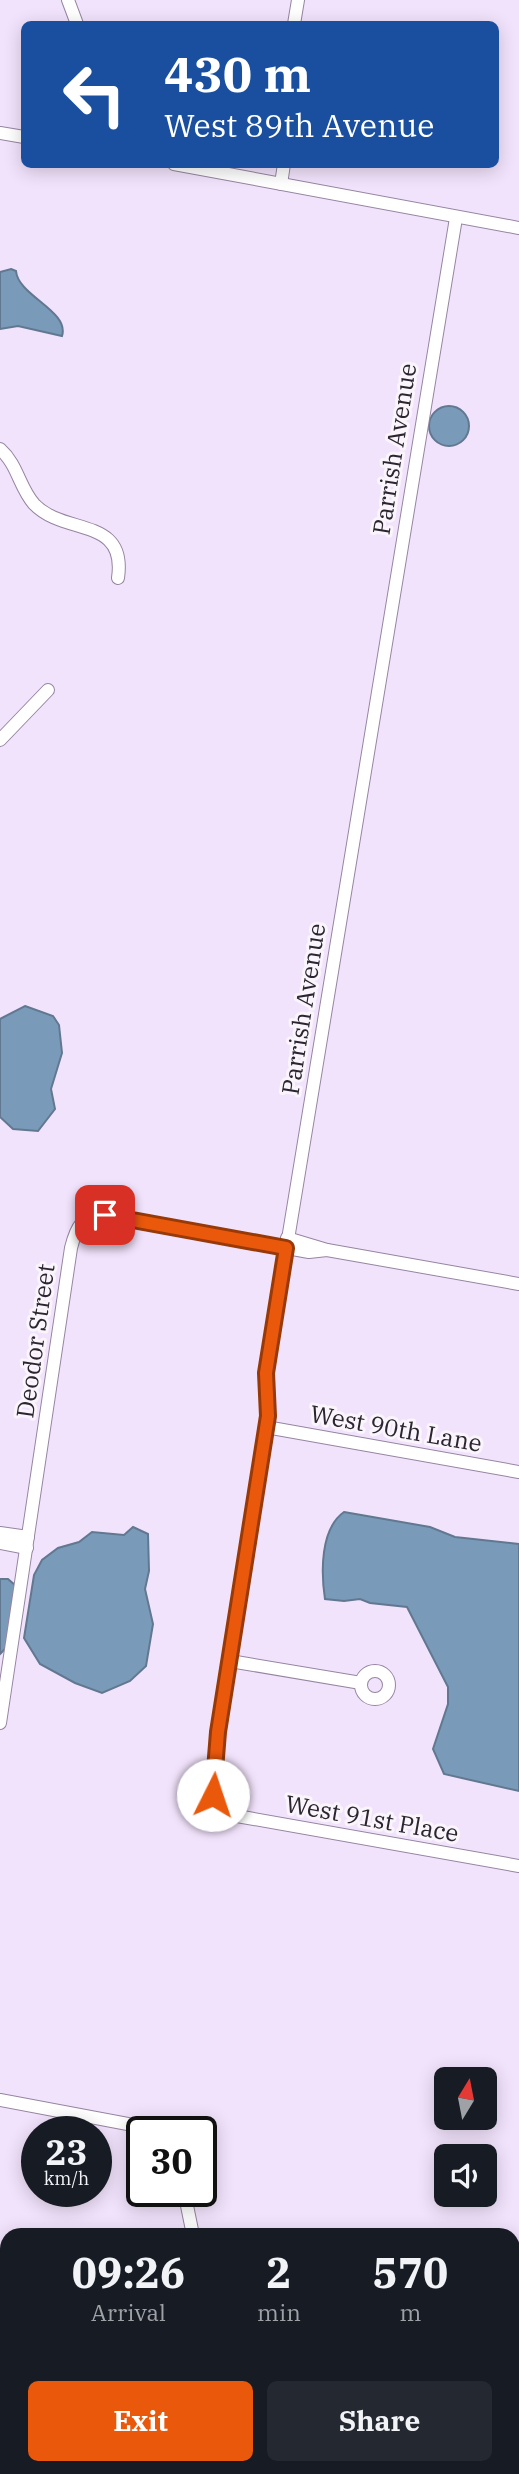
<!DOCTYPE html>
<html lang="en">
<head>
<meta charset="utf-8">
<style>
  body { margin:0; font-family:"IBM Plex Serif",serif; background:#242831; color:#f1f3f6; height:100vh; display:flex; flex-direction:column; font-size:26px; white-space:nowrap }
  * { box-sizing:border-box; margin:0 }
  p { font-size:23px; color:#9ea1a6 }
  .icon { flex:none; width:38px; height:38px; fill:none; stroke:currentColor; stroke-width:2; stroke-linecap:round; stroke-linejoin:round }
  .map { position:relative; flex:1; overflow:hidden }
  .sheet { position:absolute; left:0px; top:2228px; width:520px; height:247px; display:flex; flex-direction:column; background:#171b24; border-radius:21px 21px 0 0; box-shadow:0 4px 18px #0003 }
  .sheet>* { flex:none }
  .top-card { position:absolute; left:21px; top:21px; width:478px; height:147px; border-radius:10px; box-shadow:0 4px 18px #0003; background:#1a4fa0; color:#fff; overflow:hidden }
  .needle { width:46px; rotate:10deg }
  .controls { position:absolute; left:434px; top:2067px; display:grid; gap:14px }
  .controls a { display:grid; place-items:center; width:63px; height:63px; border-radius:10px; background:#171b24; box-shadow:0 4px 18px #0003; font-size:35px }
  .speed { position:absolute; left:21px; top:2116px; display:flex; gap:14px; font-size:35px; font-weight:700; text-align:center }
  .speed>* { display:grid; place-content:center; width:91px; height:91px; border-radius:50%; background:#171b24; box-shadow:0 4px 18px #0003; line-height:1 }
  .speed small { font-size:18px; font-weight:400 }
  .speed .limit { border:4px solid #111; border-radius:10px; background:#fff; color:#111 }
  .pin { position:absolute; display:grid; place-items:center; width:60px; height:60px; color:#fff; margin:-30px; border-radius:14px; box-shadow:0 4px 10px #0006 }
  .me { position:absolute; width:77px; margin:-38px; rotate:4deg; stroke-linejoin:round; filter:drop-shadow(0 0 5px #0008) }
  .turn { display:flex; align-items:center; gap:24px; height:147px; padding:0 28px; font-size:32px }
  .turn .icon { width:91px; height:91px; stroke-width:2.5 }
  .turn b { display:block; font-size:49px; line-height:60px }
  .eta { display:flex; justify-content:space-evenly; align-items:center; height:119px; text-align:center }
  .eta b { font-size:42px; font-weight:700; line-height:49px }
  .cta { display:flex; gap:14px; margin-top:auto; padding:14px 28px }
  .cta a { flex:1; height:80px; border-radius:10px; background:#ea580c; color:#fff; font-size:28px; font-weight:700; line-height:80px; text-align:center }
  .cta a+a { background:#242831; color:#f1f3f6 }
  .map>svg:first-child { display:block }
  .water { fill:#799bb9; stroke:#627890; stroke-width:2 }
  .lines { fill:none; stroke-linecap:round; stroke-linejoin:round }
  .minor-casing { stroke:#9685a1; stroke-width:14 }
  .minor { stroke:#fff; stroke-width:12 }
  .route-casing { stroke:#983908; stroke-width:18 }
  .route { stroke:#ea580c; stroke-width:12 }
  .labels { text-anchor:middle; stroke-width:6; stroke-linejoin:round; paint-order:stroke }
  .street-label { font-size:24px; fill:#2c2531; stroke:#f9f5fb }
</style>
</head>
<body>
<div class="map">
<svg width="519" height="2474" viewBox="0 0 519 2474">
  <rect width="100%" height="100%" fill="#f2e3fc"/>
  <g class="water">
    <path d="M11,269L16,271C18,296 70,311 62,336L18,326L0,329V272Z"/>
    <circle cx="449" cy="426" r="20"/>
    <path d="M25,1006L53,1016L59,1025L62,1053L51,1089L55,1109L38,1131L13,1129L0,1117V1019Z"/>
    <path d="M344,1512L430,1527L455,1537L519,1544V1791L444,1774L433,1749L448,1704V1687L407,1607L370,1603L360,1599L344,1601L325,1599C321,1573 320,1529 344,1512Z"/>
    <path d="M133,1527L148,1534L149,1571L145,1589L153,1624L146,1666L130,1681L102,1693L75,1683L40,1664L24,1638L34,1575L42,1560L58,1548L79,1542L92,1532L124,1535Z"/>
    <path d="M0,1579H8L16,1586L6,1648L0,1654Z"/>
  </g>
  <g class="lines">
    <defs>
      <g id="minor">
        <path d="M68,0L77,24"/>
        <path d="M294,24L298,0"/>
        <path d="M0,133L24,137"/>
        <path d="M174,164L519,228"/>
        <path d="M281,184L284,164"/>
        <path d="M456,218L266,1373L268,1416L213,1774V1795L219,1807L237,1816L519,1866"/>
        <path d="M0,449C18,465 19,487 34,504C64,536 127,516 118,578"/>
        <path d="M0,740L48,690"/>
        <path d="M327,1250L519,1284"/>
        <path d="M266,1427L519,1472"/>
        <path d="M0,1533L28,1537"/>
        <path d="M0,1543L27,1548"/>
        <path d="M230,1661L361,1683"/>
        <circle cx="375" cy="1685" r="14"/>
        <path d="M0,1723L71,1248C76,1228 82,1214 105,1215L309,1252L327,1250L287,1238"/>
        <path d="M0,2100L133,2125L147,2132"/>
        <path d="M184,2191L193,2235"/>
        <path d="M513,2341L519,2342"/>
        <path d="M0,2450L7,2459"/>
        <path d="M12,2468L15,2474"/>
        <path d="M283,2474V2468"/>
      </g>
    </defs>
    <use href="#minor" class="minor-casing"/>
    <use href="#minor" class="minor"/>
  </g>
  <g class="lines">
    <defs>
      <path id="route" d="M105,1215L286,1248L266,1373L268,1416L218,1732L213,1795"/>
    </defs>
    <use href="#route" class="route-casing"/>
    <use href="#route" class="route"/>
  </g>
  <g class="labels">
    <g class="street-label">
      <text transform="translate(395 449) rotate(-81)" y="8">Parrish Avenue</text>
      <text transform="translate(304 1009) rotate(-81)" y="8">Parrish Avenue</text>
      <text transform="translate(36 1341) rotate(-82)" y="8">Deodor Street</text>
      <text transform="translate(396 1429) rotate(10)" y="8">West 90th Lane</text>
      <text transform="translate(372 1819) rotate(10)" y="8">West 91st Place</text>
    </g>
  </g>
</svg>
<div class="controls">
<a><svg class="needle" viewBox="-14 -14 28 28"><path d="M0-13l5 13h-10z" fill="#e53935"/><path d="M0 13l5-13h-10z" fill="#9ea1a6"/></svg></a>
<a><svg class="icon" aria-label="sound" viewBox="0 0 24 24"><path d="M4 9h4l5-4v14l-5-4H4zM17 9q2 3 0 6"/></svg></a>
</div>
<div class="speed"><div>23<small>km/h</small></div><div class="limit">30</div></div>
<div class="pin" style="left:105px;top:1215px;background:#d93025"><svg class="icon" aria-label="arrive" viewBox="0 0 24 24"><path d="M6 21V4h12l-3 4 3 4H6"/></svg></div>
<svg class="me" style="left:213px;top:1795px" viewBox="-20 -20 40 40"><circle r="19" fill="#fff"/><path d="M0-13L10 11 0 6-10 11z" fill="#ea580c"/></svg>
<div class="top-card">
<div class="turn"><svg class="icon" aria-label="left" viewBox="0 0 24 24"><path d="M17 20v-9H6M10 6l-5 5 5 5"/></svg><div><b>430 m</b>West 89th Avenue</div></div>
</div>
<section class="sheet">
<div class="eta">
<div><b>09:26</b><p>Arrival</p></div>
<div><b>2</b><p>min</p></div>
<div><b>570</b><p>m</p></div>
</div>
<div class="cta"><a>Exit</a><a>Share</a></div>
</section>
</div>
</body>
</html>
